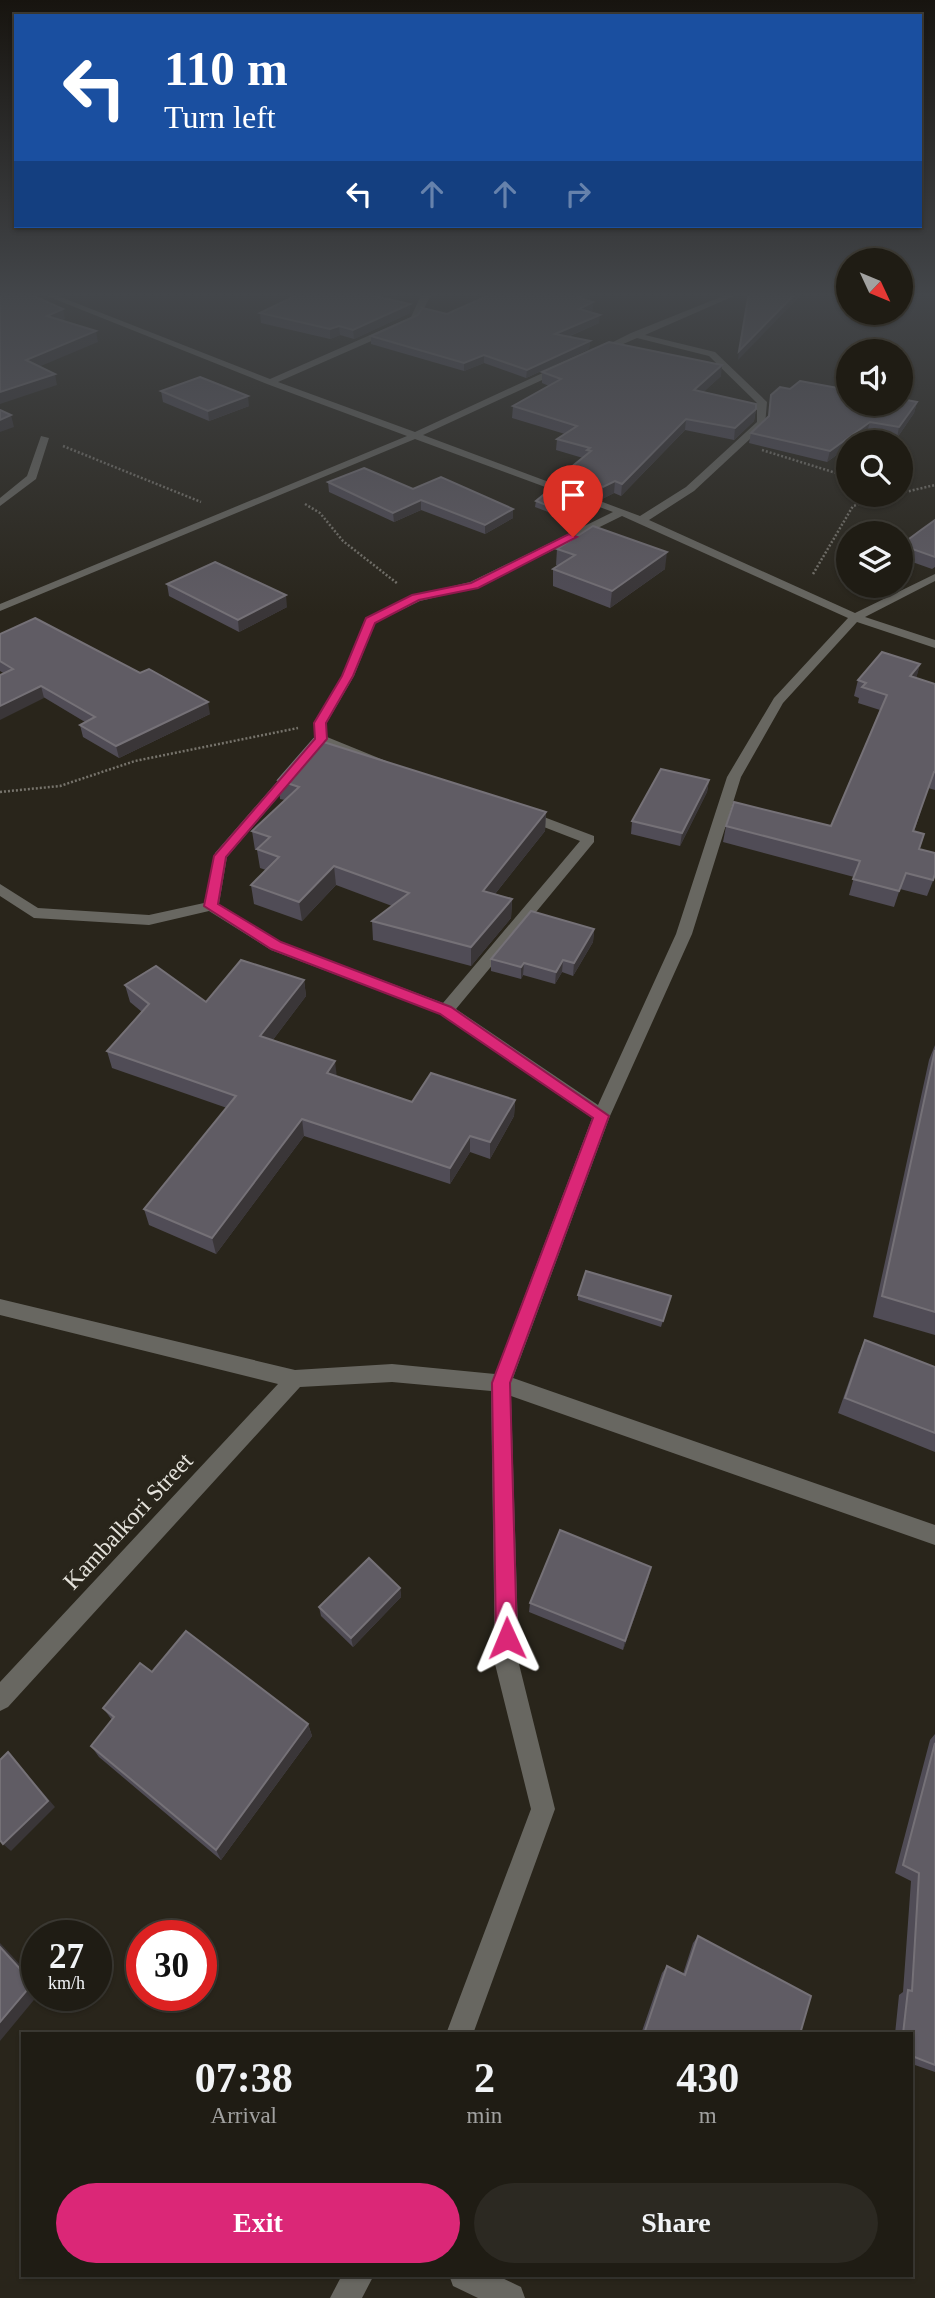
<!DOCTYPE html>
<html lang="en">
<head>
<meta charset="utf-8">
<style>
  body { margin:0; font-family:Georgia,serif; background:#2c2922; color:#f1f3f6; height:100vh; display:flex; flex-direction:column; font-size:26px; white-space:nowrap }
  * { box-sizing:border-box; margin:0 }
  p { font-size:23px; color:#a1a1a0 }
  .icon { flex:none; width:38px; height:38px; fill:none; stroke:currentColor; stroke-width:2; stroke-linecap:round; stroke-linejoin:round }
  .map { position:relative; flex:1; overflow:hidden }
  .drawer { position:absolute; left:21px; top:2032px; width:892px; height:245px; display:flex; flex-direction:column; background:#1f1c14; border-radius:0px; box-shadow:0 2px 5px #0004,0 0 0 2px #3c3a34 }
  .drawer>* { flex:none }
  .guide { position:absolute; left:14px; top:14px; width:908px; height:214px; border-radius:0px; box-shadow:0 2px 5px #0004,0 0 0 2px #3c3a34; background:#1a4fa0; color:#fff; overflow:hidden }
  .needle { width:46px; rotate:134deg }
  .fabs { position:absolute; left:836px; top:248px; display:grid; gap:14px }
  .fabs a { display:grid; place-items:center; width:77px; height:77px; border-radius:50%; background:#1f1c14; box-shadow:0 2px 5px #0004,0 0 0 2px #3c3a34; font-size:35px }
  .speed { position:absolute; left:21px; top:1920px; display:flex; gap:14px; font-size:35px; font-weight:700; text-align:center }
  .speed>* { display:grid; place-content:center; width:91px; height:91px; border-radius:50%; background:#1f1c14; box-shadow:0 2px 5px #0004,0 0 0 2px #3c3a34; line-height:1 }
  .speed small { font-size:18px; font-weight:400 }
  .speed .limit { border:10px solid #d22; background:#fff; color:#111 }
  .pin { position:absolute; display:grid; place-items:center; width:60px; height:60px; color:#fff; margin:-72px -30px; border-radius:50% 50% 50% 0; rotate:-45deg; box-shadow:0 0 7px #0007 }
  .pin .icon { rotate:45deg }
  .me { position:absolute; width:77px; margin:-38px; rotate:359deg; stroke-linejoin:round; filter:drop-shadow(0 0 5px #0008) }
  .turn { display:flex; align-items:center; gap:24px; height:147px; padding:0 35px; font-size:32px }
  .turn .icon { width:91px; height:91px; stroke-width:2.5 }
  .turn b { display:block; font-size:49px; line-height:60px }
  .lanes { display:flex; align-items:center; height:66px; padding:0 35px; background:#0003; justify-content:center; gap:35px; direction:ltr }
  .lanes .off { opacity:.35 }
  .eta { display:flex; justify-content:space-evenly; align-items:center; height:119px; text-align:center }
  .eta b { font-size:42px; font-weight:800; line-height:49px }
  .action { display:flex; gap:14px; margin-top:auto; padding:14px 35px }
  .action a { flex:1; height:80px; border-radius:42px; background:#db2777; color:#fff; font-size:28px; font-weight:800; line-height:80px; text-align:center }
  .action a+a { background:#2c2922; color:#f1f3f6 }
  .map>svg:first-child { display:block }
  .lines { fill:none; stroke-linecap:round; stroke-linejoin:round }
  .path { stroke:#77746c; stroke-width:2.5; stroke-dasharray:2 2; stroke-linecap:butt }
  .minor { fill:#686761; fill-rule:evenodd }
  .wall { fill:#504c56 }
  .shaded-wall { fill:#3a3638 }
  .building { fill:#605c64; stroke:#757177; stroke-width:2 }
  .route { fill:#db2777; stroke:#8e194d; stroke-width:2 }
  .labels { text-anchor:middle; stroke-width:7; stroke-linejoin:round; paint-order:stroke }
  .near-street-label { font-size:24px; fill:#e4e2db; stroke:#29251b }
</style>
</head>
<body>
<div class="map">
<svg width="935" height="2298" viewBox="0 0 935 2298">
  <rect width="100%" height="100%" fill="#29251b"/>
  <g class="lines">
    <g class="path">
      <path d="M63,446L201,502"/>
      <path d="M762,450L849,477"/>
      <path d="M901,493L935,485"/>
      <path d="M305,504L320,513L343,541L398,584"/>
      <path d="M813,574L853,506L892,495"/>
      <path d="M0,792L60,786L135,761L298,728"/>
    </g>
    <g class="minor">
      <path d="M37,292H48L270,379L411,317L422,293L433,292L417,321L278,382L415,432L560,365H566V369L423,435L640,516L686,487L757,422V403L709,356L637,338L598,355L591,353L631,333L733,292H743L645,335L715,352L767,402L765,425L694,491L649,520L855,613L935,574V581L865,617L935,640V648L857,622L783,703L741,777L692,934L610,1116L513,1378L935,1525V1545L511,1396L519,1664L555,1809L473,2034H446L531,1809L495,1664L491,1391L392,1382L300,1387L8,1707L0,1711V1682L278,1384L0,1315V1299L295,1370L392,1364L495,1374L592,1118L440,1014L271,950L209,911L149,925L34,918L0,896V884L38,908L149,915L204,903L215,853L315,738L314,724L342,676L366,619L412,596L470,582L613,512L415,439L0,611V604L407,436L267,384ZM622,516L848,618L774,698L727,777L676,934L598,1105L456,1009L594,842V836L528,811H518V817L580,841L443,1003L281,942L219,904L227,857L323,744L374,764L379,765L386,761L327,737L326,724L354,676L375,623L420,601L478,587Z"/>
      <path d="M41,436L49,438L36,479L0,506V498L27,476Z"/>
      <path d="M342,2275H374L362,2298H330Z"/>
      <path d="M449,2275H496L521,2287L525,2298H478L453,2286Z"/>
    </g>
  </g>
  <g class="wall">
    <path d="M590,292V300L587,301L593,302V310L589,312L599,323L568,337L590,341L589,349L526,378L484,363L464,371L371,344V336L447,314Z"/>
    <path d="M410,304V313L354,339L340,335L330,339L261,323L260,313Z"/>
    <path d="M542,372L721,376L703,392L756,409L754,421L734,440L685,430L621,496L614,493L602,499L563,485L564,473L583,458L556,450L557,439L565,434L512,418L513,406L549,386L542,383Z"/>
    <path d="M790,389L917,402L914,413L897,438L867,432L853,443H849V446L827,462L749,443L751,433L768,417Z"/>
    <path d="M161,391L249,406L209,421L163,402Z"/>
    <path d="M328,482L413,489L513,518L485,534L421,510L394,522L329,492Z"/>
    <path d="M536,501L589,506L564,518L535,507Z"/>
    <path d="M935,520V567L932,569L901,558V545Z"/>
    <path d="M557,549L665,569L610,608L553,586V569L558,566L556,565Z"/>
    <path d="M167,584L287,607L239,632L169,596Z"/>
    <path d="M0,634L210,714L119,758L83,737L80,725L85,722L0,671Z"/>
    <path d="M920,664L916,678L935,684V790L928,788L914,832L920,849L935,853V876L927,896L900,889L894,907L849,895L854,877L723,842L726,826H831L880,710L858,703L859,698L854,696L858,680Z"/>
    <path d="M278,780L546,812L545,831L495,894L512,899L511,918L471,966L373,940L372,921L392,906L336,885L302,921L254,904L251,885L266,870L260,868L257,850H255L252,831L285,800L280,799Z"/>
    <path d="M709,780L707,792L680,846L631,834L632,821Z"/>
    <path d="M594,929L593,942L573,976L562,972L555,984L523,975L521,979L491,971V959Z"/>
    <path d="M304,980L306,996L272,1041L337,1077L412,1102L515,1100L514,1116L490,1159L470,1152L450,1184L304,1136L216,1254L149,1225L144,1209L227,1108L112,1068L107,1051L142,1012L130,1002L125,985L206,1002Z"/>
    <path d="M935,1045V1335L873,1317L929,1060Z"/>
    <path d="M578,1295L671,1296L661,1327L578,1300Z"/>
    <path d="M865,1340L935,1367V1452L838,1413L858,1356Z"/>
    <path d="M649,1576L623,1650L529,1612L530,1603Z"/>
    <path d="M400,1588L401,1597L353,1647L321,1616L319,1607Z"/>
    <path d="M152,1672L308,1724L312,1736L221,1860L99,1757L91,1746L112,1720L103,1708Z"/>
    <path d="M935,1734V2072L912,2064V2034H895L899,1995L903,1992L911,1881L895,1873L930,1740Z"/>
    <path d="M698,1936L800,2034H641L662,1973L667,1966L683,1974L693,1943Z"/>
  </g>
  <g class="shaded-wall">
    <path d="M590,292V300L577,305L578,298Z"/>
    <path d="M797,292H801L800,296L738,360L739,351Z"/>
    <path d="M593,302V310L578,316L579,309Z"/>
    <path d="M410,304V313L354,339L353,330Z"/>
    <path d="M63,309L65,319L49,327L47,316Z"/>
    <path d="M600,315L599,323L555,342V334Z"/>
    <path d="M339,326L340,335L330,339V329Z"/>
    <path d="M96,331L98,342L29,371L26,360Z"/>
    <path d="M590,341L589,349L526,378L527,370Z"/>
    <path d="M484,355V363L464,371V363Z"/>
    <path d="M722,365L721,376L693,402L694,390Z"/>
    <path d="M55,374L57,385L0,404V392Z"/>
    <path d="M248,396L249,406L209,421L208,411Z"/>
    <path d="M917,402L914,413L897,438L899,427Z"/>
    <path d="M756,409L754,421L734,440L735,428Z"/>
    <path d="M11,415L14,427L0,432V420Z"/>
    <path d="M686,419L685,430L621,496L622,484Z"/>
    <path d="M870,422L867,432L853,443H849V446L827,462L830,451Z"/>
    <path d="M615,481L614,493L602,499L603,487Z"/>
    <path d="M421,500V510L394,522L393,513Z"/>
    <path d="M589,500V506L564,518V512Z"/>
    <path d="M513,509V518L485,534V525Z"/>
    <path d="M667,552L665,569L610,608L612,591Z"/>
    <path d="M286,595L287,607L239,632L238,620Z"/>
    <path d="M920,664L916,679L910,676Z"/>
    <path d="M41,686L44,698L0,720V706Z"/>
    <path d="M208,702L210,714L119,758L116,746Z"/>
    <path d="M709,780L707,792L680,846L682,833Z"/>
    <path d="M546,812L545,831L482,910L483,891Z"/>
    <path d="M334,866L336,885L302,921L299,902Z"/>
    <path d="M512,899L511,918L471,966V947Z"/>
    <path d="M594,929L593,942L573,976L574,963Z"/>
    <path d="M563,960L562,972L555,984L556,972Z"/>
    <path d="M524,963L523,975L521,979V967Z"/>
    <path d="M304,980L306,996L263,1053L260,1036Z"/>
    <path d="M335,1061L337,1078L327,1073Z"/>
    <path d="M515,1100L514,1116L490,1159V1142Z"/>
    <path d="M302,1119L304,1136L216,1254L212,1238Z"/>
    <path d="M470,1136V1152L450,1184V1168Z"/>
    <path d="M651,1567L649,1576L623,1650L625,1641Z"/>
    <path d="M400,1588L401,1597L353,1647L351,1638Z"/>
    <path d="M308,1724L312,1736L221,1860L216,1850Z"/>
    <path d="M15,1760L55,1807L11,1851L3,1844Z"/>
    <path d="M0,1943L37,1983V1995H38L0,2041Z"/>
  </g>
  <g class="building">
    <path d="M0,292H25L63,309L47,316L96,331L26,360L55,374L0,392Z"/>
    <path d="M303,292H357L410,304L353,330L339,326L330,329L260,313Z"/>
    <path d="M496,292H590L578,298L593,302L579,309L600,315L555,334L590,341L527,370L484,355L464,363L371,336L418,315L422,308L447,314Z"/>
    <path d="M749,292H797L739,351Z"/>
    <path d="M609,342L722,365L694,390L756,404V409L735,428L686,419L622,484L615,481L603,487L564,473L591,451L587,450L590,448L557,439L577,426L513,406L561,379L542,372Z"/>
    <path d="M200,377L248,396L208,411L161,391Z"/>
    <path d="M800,381L849,390V404H901V399L917,402L899,427L870,422L830,451L751,433L769,416L771,395L780,387L790,389Z"/>
    <path d="M0,410L11,415L0,420Z"/>
    <path d="M364,468L413,489L441,477L513,509L485,525L421,500L393,513L328,482Z"/>
    <path d="M553,487L589,500L564,512L536,501Z"/>
    <path d="M935,520V557L901,545L921,530Z"/>
    <path d="M593,526L667,552L612,591L553,569L575,555L557,549Z"/>
    <path d="M215,562L286,595L238,620L167,584Z"/>
    <path d="M35,618L140,673L149,669L208,702L116,746L80,725L95,717L41,686L0,706V675L13,669L0,661V634Z"/>
    <path d="M882,652L920,664L910,676L935,684V772H934L913,831L924,834L919,849L935,853V874L933,880L906,873L899,891L853,879L860,861L726,826L734,802L831,826L887,695L862,687L866,683L858,680Z"/>
    <path d="M314,739L546,812L483,891L512,899L471,947L372,921L409,893L334,866L299,902L251,885L279,857L257,849L270,837L252,831L299,787L278,780Z"/>
    <path d="M661,769L709,780L682,833L632,821Z"/>
    <path d="M531,911L594,929L574,963L563,960L556,972L524,963L521,967L491,959Z"/>
    <path d="M241,960L304,980L260,1036L335,1061L327,1073L412,1102L431,1073L515,1100L490,1142L470,1136L450,1168L302,1119L212,1238L144,1209L236,1096L107,1051L149,1004L125,985L156,966L206,1002Z"/>
    <path d="M935,1050V1312L882,1296Z"/>
    <path d="M586,1271L671,1296L663,1321L578,1295Z"/>
    <path d="M865,1340L935,1367V1433L845,1398Z"/>
    <path d="M560,1530L651,1567L625,1641L530,1603Z"/>
    <path d="M369,1558L400,1588L351,1638L319,1607Z"/>
    <path d="M186,1631L308,1724L216,1850L91,1746L114,1717L103,1708L140,1663L152,1672Z"/>
    <path d="M935,1743V2065L912,2056V2034H903L908,1990L912,1991L919,1873L903,1865Z"/>
    <path d="M8,1752L48,1801L3,1844L0,1840V1760Z"/>
    <path d="M698,1936L811,1996L800,2034H644L667,1966L685,1975Z"/>
    <path d="M0,1947L33,1983L0,2022Z"/>
  </g>
  <linearGradient id="sky" x2="0" y2="1"><stop stop-color="#17140f"/><stop offset="0.48" stop-color="#43464a"/><stop offset="1" stop-color="#43464a" stop-opacity="0"/></linearGradient>
  <rect width="935" height="614" fill="url(#sky)"/>
  <path class="route" d="M569,534L577,537L478,588L419,600L375,623L353,676L326,723L327,739L226,857L218,904L281,942L451,1007L609,1116L510,1383L517,1638L514,1646L507,1649L499,1646L496,1638L492,1383L593,1118L440,1014L271,949L204,906L214,856L315,739L314,723L342,676L366,618L412,595L471,583Z"/>
  <g class="labels">
    <g class="near-street-label">
      <text transform="translate(128 1521) rotate(-47)" y="8">Kambalkori Street</text>
    </g>
  </g>
</svg>
<div class="fabs">
<a><svg class="needle" viewBox="-14 -14 28 28"><path d="M0-13l5 13h-10z" fill="#e53935"/><path d="M0 13l5-13h-10z" fill="#a1a1a0"/></svg></a>
<a><svg class="icon" aria-label="sound" viewBox="0 0 24 24"><path d="M4 9h4l5-4v14l-5-4H4zM17 9q2 3 0 6"/></svg></a>
<a><svg class="icon" aria-label="search" viewBox="0 0 24 24"><circle cx="10" cy="10" r="6"/><path d="M15 15l6 6"/></svg></a>
<a><svg class="icon" aria-label="layers" viewBox="0 0 24 24"><path d="M12 4l9 5-9 5-9-5zM3 14l9 5 9-5"/></svg></a>
</div>
<div class="speed"><div>27<small>km/h</small></div><div class="limit">30</div></div>
<div class="pin" style="left:573px;top:537px;background:#d93025"><svg class="icon" aria-label="arrive" viewBox="0 0 24 24"><path d="M6 21V4h12l-3 4 3 4H6"/></svg></div>
<svg class="me" style="left:507px;top:1638px" viewBox="-20 -20 40 40"><path d="M0-17L14 15 0 8-14 15z" fill="#db2777" stroke="#fff" stroke-width="4"/></svg>
<div class="guide">
<div class="turn"><svg class="icon" aria-label="left" viewBox="0 0 24 24"><path d="M17 20v-9H6M10 6l-5 5 5 5"/></svg><div><b>110 m</b>Turn left</div></div>
<div class="lanes"><svg class="icon" aria-label="left" viewBox="0 0 24 24"><path d="M17 20v-9H6M10 6l-5 5 5 5"/></svg><svg class="icon off" aria-label="ahead" viewBox="0 0 24 24"><path d="M12 20V5M6 11l6-6 6 6"/></svg><svg class="icon off" aria-label="ahead" viewBox="0 0 24 24"><path d="M12 20V5M6 11l6-6 6 6"/></svg><svg class="icon off" aria-label="right" viewBox="0 0 24 24"><path d="M7 20v-9h11M14 6l5 5-5 5"/></svg></div>
</div>
<section class="drawer">
<div class="eta">
<div><b>07:38</b><p>Arrival</p></div>
<div><b>2</b><p>min</p></div>
<div><b>430</b><p>m</p></div>
</div>
<div class="action"><a>Exit</a><a>Share</a></div>
</section>
</div>
</body>
</html>
